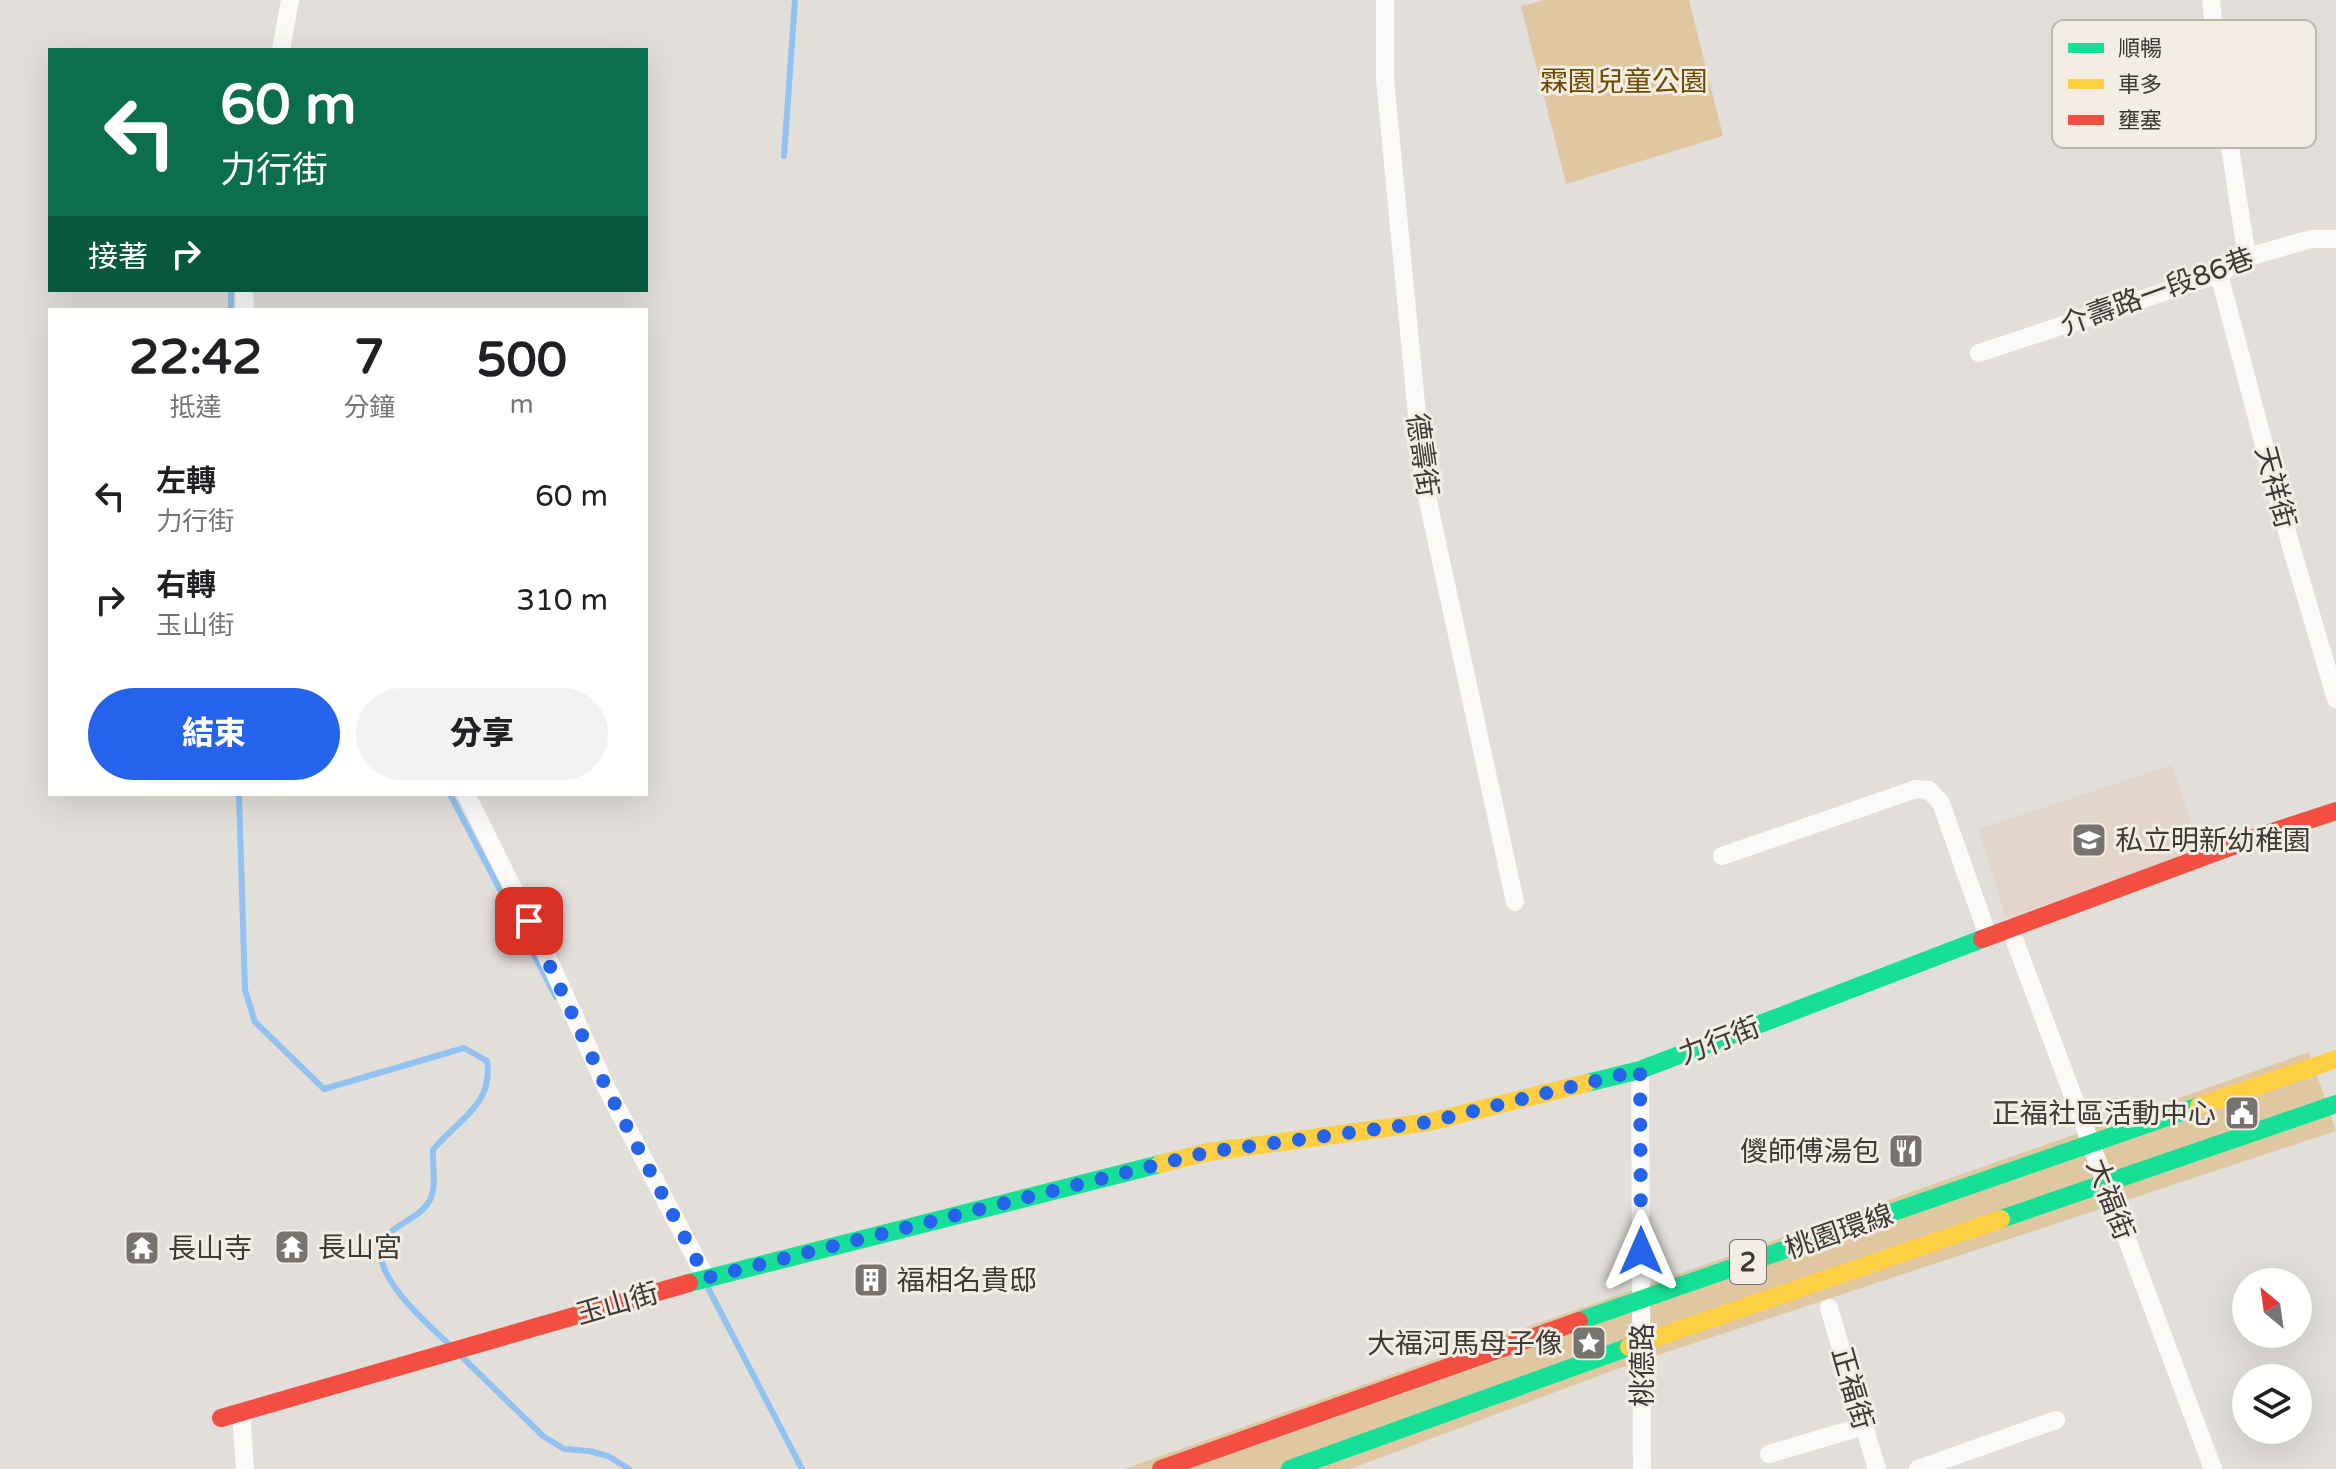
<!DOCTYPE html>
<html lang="zh-TW">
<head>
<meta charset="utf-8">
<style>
  body { margin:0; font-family:"Varela Round","Noto Sans TC",sans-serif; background:#f2f2f2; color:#202124; height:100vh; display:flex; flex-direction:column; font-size:30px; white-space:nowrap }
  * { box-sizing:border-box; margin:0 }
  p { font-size:26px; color:#757577 }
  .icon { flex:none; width:44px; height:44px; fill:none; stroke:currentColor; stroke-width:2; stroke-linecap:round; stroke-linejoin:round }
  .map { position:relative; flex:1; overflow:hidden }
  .panel { position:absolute; left:48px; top:308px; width:600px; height:488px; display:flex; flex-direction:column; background:#fff; border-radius:0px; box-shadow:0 8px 32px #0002 }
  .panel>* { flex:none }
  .top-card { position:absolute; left:48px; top:48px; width:600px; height:244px; border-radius:0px; box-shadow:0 8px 32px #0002; background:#0b6e4f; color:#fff; overflow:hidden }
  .needle { width:52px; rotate:331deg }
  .fabs { position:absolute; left:2232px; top:1268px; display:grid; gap:16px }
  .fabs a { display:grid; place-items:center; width:80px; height:80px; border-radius:50%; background:#fff; box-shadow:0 8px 32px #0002; font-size:40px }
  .pin { position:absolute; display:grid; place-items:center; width:68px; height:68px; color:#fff; margin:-34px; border-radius:16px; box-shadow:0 4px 12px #0006 }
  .me { position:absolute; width:88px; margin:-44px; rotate:0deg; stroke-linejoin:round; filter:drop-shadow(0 0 6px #0008) }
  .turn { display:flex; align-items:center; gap:28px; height:168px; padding:0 40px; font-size:36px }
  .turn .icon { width:104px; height:104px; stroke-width:2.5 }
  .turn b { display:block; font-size:56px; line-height:68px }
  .then { display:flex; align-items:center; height:76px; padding:0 40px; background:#0003; gap:16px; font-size:30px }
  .eta { display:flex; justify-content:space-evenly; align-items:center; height:136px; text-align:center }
  .eta b { font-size:48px; font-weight:800; line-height:56px }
  .button { display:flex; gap:16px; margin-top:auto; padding:16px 40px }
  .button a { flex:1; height:92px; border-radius:48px; background:#2563eb; color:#fff; font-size:32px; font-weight:800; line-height:92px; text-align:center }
  .button a+a { background:#f2f2f2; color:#202124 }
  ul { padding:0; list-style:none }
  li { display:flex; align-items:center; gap:24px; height:104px; padding:0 40px }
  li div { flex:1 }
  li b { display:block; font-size:30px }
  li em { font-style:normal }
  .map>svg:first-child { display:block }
  .education { fill:#e2d5cb }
  .green { fill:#dec7a1 }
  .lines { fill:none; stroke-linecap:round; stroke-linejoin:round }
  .stream { stroke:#91c2f0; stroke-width:6 }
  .street { stroke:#fbfaf9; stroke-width:18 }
  .fast { stroke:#16e098; stroke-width:18 }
  .slow { stroke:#ffcf43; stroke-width:18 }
  .jam { stroke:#f24e42; stroke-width:18 }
  .route { stroke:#2563eb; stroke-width:14; stroke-dasharray:0 25.2 }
  .labels { text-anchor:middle; stroke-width:6; stroke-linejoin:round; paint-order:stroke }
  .shield { fill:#f4ede4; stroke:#74706b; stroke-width:2 }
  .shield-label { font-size:26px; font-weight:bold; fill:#3d3a37 }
  .park-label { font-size:28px; fill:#6d4b01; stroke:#f4ede4 }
  .street-label { font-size:28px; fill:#3d3a37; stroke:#f4ede4 }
  .poi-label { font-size:28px; fill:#3d3a37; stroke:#f4ede4; text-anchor:start }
  .key { fill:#f4ede4; stroke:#bdb7b0; stroke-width:2 }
  .key-label { font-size:22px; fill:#3d3a37 }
</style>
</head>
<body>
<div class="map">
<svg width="2336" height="1469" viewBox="0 0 2336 1469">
  <rect width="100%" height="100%" fill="#e2dfda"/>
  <path class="education" d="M2172,765L2201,851L2006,918L1978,829Z"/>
  <g class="green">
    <path d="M1544,0H1689L1723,136L1566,184L1521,6Z"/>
    <path d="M2309,1052L2336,1131L1625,1366L1350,1469H1124Z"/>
  </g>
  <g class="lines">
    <g class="stream">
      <path d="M784,156L795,0"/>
      <path d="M231,290V310"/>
      <path d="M239,794L245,990L255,1022L324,1089L464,1048L487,1061C494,1105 457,1120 433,1150C432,1165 437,1186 430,1200C421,1217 399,1222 387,1236C360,1268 430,1326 451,1346"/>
      <path d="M450,794L556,997"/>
      <path d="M706,1284L802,1469"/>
      <path d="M462,1357L543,1436L564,1449L589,1451L608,1456L629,1469"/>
    </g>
    <g class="street">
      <path d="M1385,0V79L1423,478L1515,902"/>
      <path d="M2211,0L2220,82L2247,258"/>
      <path d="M281,50L290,0"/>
      <path d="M2219,274L2290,543L2336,699"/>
      <path d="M244,290L245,310"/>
      <path d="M1979,353L2219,274L2241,259L2311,239H2336"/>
      <path d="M466,794L553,969L606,1087L706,1278"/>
      <path d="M1722,856L1916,789L1929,790L1941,803L1988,936"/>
      <path d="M2010,928L2213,1469"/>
      <path d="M1640,1070L1642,1469"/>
      <path d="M1829,1308L1877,1469"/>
      <path d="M241,1412L245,1469"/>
      <path d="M1769,1454L1864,1426"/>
      <path d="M1918,1469L2056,1420"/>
    </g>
    <g class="fast">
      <path d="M1587,1083L1640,1070L1982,939"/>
      <path d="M2001,1219L2336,1104"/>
      <path d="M689,1283L1160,1164"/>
      <path d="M1579,1321L2199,1106"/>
      <path d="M1290,1469L1629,1347"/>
    </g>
    <g class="slow">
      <path d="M2199,1106L2336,1059"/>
      <path d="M1160,1164L1208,1152L1429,1122L1587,1083"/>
      <path d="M1629,1347L2001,1219"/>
    </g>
    <g class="jam">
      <path d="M1982,939L2257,837L2336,811"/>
      <path d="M221,1418L689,1283"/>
      <path d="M1161,1469L1579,1321"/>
    </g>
  </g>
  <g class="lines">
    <path class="route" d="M529,921L606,1087L706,1278L1208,1152L1429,1122L1640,1070L1641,1251"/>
  </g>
  <defs>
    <symbol id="school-square" viewBox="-11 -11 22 22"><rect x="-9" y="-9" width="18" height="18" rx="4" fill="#777470" stroke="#f4ede4"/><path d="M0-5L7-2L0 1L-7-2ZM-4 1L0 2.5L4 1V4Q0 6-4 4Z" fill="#fff"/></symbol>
    <symbol id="civic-square" viewBox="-11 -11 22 22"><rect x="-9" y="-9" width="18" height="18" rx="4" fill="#777470" stroke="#f4ede4"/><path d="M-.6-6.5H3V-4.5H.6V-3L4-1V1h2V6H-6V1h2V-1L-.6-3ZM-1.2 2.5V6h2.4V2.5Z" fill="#fff"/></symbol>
    <symbol id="restaurant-square" viewBox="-11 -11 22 22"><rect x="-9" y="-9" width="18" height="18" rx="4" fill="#777470" stroke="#f4ede4"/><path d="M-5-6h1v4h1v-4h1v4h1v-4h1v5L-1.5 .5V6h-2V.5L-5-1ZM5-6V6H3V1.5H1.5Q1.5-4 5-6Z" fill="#fff"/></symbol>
    <symbol id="temple-square" viewBox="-11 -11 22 22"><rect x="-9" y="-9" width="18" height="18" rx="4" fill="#777470" stroke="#f4ede4"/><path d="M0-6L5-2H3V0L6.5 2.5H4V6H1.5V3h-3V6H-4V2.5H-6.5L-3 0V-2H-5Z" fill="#fff"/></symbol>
    <symbol id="building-square" viewBox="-11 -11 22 22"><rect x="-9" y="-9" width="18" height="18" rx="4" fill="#777470" stroke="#f4ede4"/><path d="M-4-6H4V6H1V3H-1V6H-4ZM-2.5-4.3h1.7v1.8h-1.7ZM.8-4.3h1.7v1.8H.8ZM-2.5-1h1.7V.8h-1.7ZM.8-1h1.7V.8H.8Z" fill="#fff"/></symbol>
    <symbol id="sight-square" viewBox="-11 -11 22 22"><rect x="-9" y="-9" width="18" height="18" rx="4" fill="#777470" stroke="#f4ede4"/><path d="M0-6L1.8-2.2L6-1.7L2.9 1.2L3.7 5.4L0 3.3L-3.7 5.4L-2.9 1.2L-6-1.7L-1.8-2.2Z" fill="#fff"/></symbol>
  </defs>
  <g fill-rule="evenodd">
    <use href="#school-square" x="2069" y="820" width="40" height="40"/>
    <use href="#civic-square" x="2222" y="1093" width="40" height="40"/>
    <use href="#restaurant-square" x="1886" y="1131" width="40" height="40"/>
    <use href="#temple-square" x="272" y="1227" width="40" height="40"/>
    <use href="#temple-square" x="122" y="1228" width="40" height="40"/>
    <use href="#building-square" x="851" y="1260" width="40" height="40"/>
    <use href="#sight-square" x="1569" y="1323" width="40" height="40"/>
  </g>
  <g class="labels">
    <rect class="shield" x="1730" y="1240" width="36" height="44" rx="6"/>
    <g class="shield-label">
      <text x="1748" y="1271">2</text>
    </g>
    <g class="park-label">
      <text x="1624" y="91">霖園兒童公園</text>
    </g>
    <g class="street-label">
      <text transform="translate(2157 291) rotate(-20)" y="10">介壽路一段86巷</text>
      <text transform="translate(1423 455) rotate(82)" y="10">德壽街</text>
      <text transform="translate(2276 487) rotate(75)" y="10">天祥街</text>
      <text transform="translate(1719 1040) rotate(-21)" y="10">力行街</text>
      <text transform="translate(2111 1199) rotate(69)" y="10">大福街</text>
      <text transform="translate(1839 1231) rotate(-19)" y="10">桃園環線</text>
      <text transform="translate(617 1303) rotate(-16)" y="10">玉山街</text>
      <text transform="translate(1642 1365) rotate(-90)" y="10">桃德路</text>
      <text transform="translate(1853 1388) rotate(74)" y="10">正福街</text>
    </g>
    <g class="poi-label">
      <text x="2115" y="850">私立明新幼稚園</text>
      <text x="2216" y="1123" text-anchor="end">正福社區活動中心</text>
      <text x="1880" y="1161" text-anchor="end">儍師傅湯包</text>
      <text x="318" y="1257">長山宮</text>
      <text x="168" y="1258">長山寺</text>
      <text x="897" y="1290">福相名貴邸</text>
      <text x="1563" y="1353" text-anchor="end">大福河馬母子像</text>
    </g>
  </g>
  <rect x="2052" y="20" width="264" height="128" rx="12" class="key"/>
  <rect x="2068" y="43" width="36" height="10" fill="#16e098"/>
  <rect x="2068" y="79" width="36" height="10" fill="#ffcf43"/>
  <rect x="2068" y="115" width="36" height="10" fill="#f24e42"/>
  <g class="key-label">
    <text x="2118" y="56">順暢</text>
    <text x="2118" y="92">車多</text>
    <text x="2118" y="128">壅塞</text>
  </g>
</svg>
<div class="fabs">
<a><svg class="needle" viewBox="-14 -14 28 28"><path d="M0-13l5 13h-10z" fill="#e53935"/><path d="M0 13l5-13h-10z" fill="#757577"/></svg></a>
<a><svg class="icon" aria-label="layers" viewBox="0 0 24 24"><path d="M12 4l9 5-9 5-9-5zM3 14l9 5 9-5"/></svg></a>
</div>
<div class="pin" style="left:529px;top:921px;background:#d93025"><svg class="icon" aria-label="arrive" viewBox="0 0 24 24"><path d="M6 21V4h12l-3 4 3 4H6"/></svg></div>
<svg class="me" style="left:1641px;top:1251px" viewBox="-20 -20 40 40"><path d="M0-17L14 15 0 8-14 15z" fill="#2563eb" stroke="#fff" stroke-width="4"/></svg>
<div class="top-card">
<div class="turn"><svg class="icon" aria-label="left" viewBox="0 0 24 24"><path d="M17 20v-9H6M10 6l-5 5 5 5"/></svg><div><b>60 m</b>力行街</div></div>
<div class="then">接著<svg class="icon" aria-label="right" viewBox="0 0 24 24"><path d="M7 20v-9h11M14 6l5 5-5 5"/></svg></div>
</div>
<section class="panel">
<div class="eta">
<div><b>22:42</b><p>抵達</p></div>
<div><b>7</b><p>分鐘</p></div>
<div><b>500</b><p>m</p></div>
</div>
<ul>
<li><svg class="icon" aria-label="left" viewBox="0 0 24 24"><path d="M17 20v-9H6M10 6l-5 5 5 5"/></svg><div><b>左轉</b><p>力行街</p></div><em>60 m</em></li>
<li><svg class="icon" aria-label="right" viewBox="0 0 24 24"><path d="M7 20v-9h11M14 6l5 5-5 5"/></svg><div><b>右轉</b><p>玉山街</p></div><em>310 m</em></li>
</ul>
<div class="button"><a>結束</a><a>分享</a></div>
</section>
</div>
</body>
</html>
